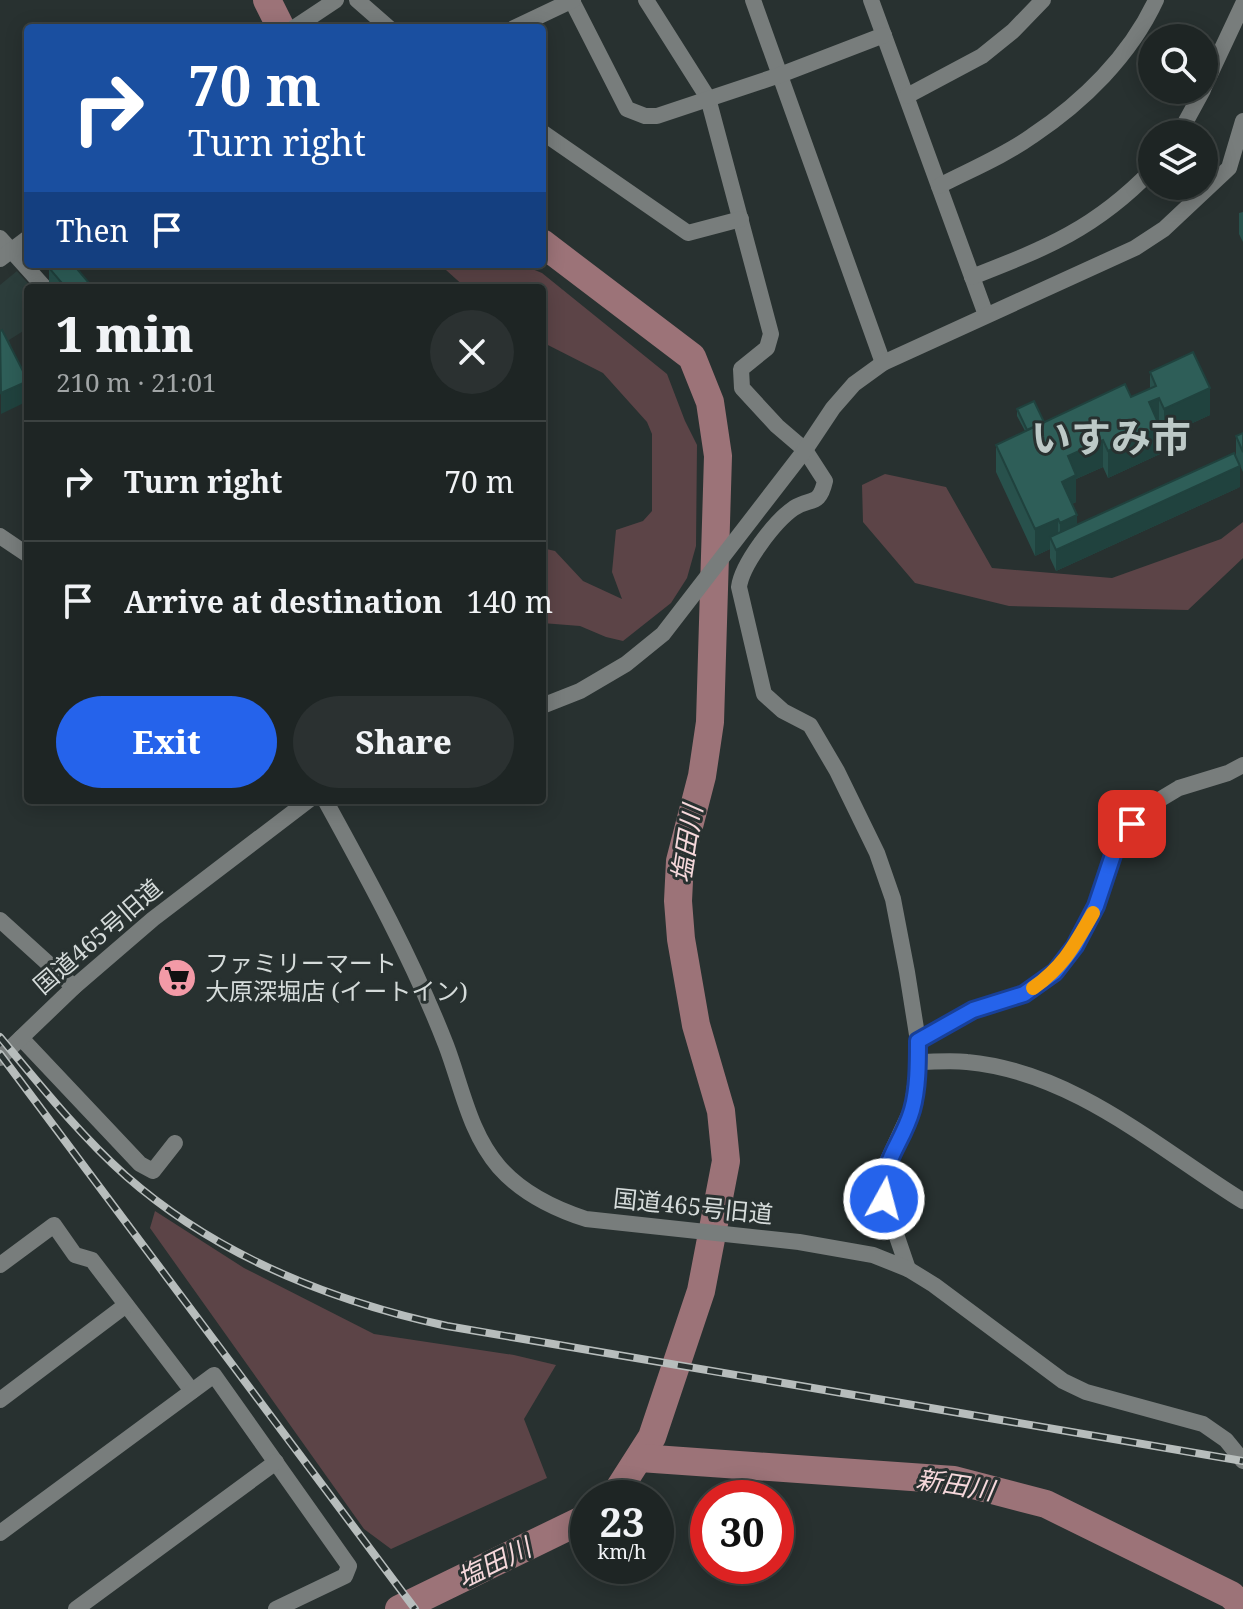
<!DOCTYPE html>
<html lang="en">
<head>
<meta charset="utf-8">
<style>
  body { margin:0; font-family:"Noto Serif","Noto Sans JP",serif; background:#2b3131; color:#f1f3f6; height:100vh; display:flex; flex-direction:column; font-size:30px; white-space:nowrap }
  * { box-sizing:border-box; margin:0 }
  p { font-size:26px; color:#a1a5a6 }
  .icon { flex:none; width:44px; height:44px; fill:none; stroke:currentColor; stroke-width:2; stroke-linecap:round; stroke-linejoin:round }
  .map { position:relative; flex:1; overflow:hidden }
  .panel { position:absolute; left:24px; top:284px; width:522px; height:520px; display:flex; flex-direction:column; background:#1e2524; border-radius:8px; box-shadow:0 4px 20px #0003,0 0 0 2px #3c4241 }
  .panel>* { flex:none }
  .top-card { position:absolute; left:24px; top:24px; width:522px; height:244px; border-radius:8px; box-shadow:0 4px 20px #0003,0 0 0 2px #3c4241; background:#1a4fa0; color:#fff; overflow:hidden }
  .tools { position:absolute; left:1138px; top:24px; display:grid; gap:16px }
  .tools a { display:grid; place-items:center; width:80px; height:80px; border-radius:50%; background:#1e2524; box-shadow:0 4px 20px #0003,0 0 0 2px #3c4241; font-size:40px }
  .speed { position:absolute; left:570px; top:1480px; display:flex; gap:16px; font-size:40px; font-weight:700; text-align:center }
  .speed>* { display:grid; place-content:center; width:104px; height:104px; border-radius:50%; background:#1e2524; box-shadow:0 4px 20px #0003,0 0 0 2px #3c4241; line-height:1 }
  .speed small { font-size:20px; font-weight:400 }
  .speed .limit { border:12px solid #d22; background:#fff; color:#111 }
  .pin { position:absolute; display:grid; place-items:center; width:68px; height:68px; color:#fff; margin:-34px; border-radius:16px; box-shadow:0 4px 12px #0006 }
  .me { position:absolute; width:88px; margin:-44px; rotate:7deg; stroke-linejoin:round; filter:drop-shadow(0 0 6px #0008) }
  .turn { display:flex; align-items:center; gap:28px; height:168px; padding:0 32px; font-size:36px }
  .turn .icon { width:104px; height:104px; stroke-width:2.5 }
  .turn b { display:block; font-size:56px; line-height:68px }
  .then { display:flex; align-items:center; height:76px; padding:0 32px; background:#0003; gap:16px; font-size:30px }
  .round { display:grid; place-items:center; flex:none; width:84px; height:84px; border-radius:42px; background:#2b3131 }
  .summary { display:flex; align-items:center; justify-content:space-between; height:136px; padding:0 32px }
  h1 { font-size:48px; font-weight:800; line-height:60px }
  .cta { display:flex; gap:16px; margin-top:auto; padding:16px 32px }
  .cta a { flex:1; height:92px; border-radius:48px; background:#2563eb; color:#fff; font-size:32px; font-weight:800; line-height:92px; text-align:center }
  .cta a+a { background:#2b3131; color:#f1f3f6 }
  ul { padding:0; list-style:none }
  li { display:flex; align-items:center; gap:24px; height:120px; padding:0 32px; border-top:2px solid #3c4241 }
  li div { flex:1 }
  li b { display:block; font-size:30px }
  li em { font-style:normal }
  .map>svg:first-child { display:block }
  .built { fill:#2c3d3b }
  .green { fill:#5c4447 }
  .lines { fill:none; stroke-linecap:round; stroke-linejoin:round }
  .river { stroke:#9c7378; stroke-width:28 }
  .minor { stroke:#787d7c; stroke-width:16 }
  .rail-casing { stroke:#b7bdbc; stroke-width:8 }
  .rail { stroke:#283130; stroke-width:5; stroke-dasharray:15; stroke-linecap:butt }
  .wall { fill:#28514c }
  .shaded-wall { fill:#20423e }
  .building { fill:#2e5e58; stroke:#20423e; stroke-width:2 }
  .route-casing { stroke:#184099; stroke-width:20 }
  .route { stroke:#2563eb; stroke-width:14 }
  .slow { stroke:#f59e0b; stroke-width:14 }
  .labels { text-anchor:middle; stroke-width:6; stroke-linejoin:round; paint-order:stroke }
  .street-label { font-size:24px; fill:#d5dbda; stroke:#283130 }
  .poi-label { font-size:24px; fill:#d5dbda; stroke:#283130; text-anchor:start }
  .water-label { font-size:26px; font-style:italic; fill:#f6d8db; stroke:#283130 }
  .town-label { font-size:40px; font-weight:bold; fill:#bdc9c7; stroke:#283130 }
</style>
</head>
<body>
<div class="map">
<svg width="1243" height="1609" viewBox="0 0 1243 1609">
  <rect width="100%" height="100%" fill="#283130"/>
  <path class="built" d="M17,271L32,288H28V328L9,340L15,357L0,366V285Z"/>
  <g class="green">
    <path d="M407,264H520L542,273L667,374L685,421L697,445L696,546L687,578L671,603L623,641L606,637L580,626L542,623V548L555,551L583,581L622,599L612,572L616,530L643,521L652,511V434L647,422L603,373L542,342V288H466L446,270Z"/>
    <path d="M885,474L946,487L992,568L1112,578L1221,539L1243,522V558L1188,610L1009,606L915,583L863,522L862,485Z"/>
    <path d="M155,1211L244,1268L374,1334L514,1355L556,1365L524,1419L547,1478L391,1549L364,1529L150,1228Z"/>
  </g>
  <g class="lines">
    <g class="river">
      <path d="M267,0L281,28"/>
      <path d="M542,243L692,357L710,402L718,456L710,722L702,776L680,861L678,901L681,939L696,1025L721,1111L726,1161L701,1291L652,1437L613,1498"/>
      <path d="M640,1458L954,1480L1046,1504L1231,1595L1243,1607"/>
      <path d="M399,1609L588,1517"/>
    </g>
    <g class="minor">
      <path d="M357,0L389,28"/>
      <path d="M646,0L708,98L771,334L767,348L741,369L742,388L777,426L805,450L825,481C819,507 811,497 794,508C775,521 742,564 739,587L764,694L783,711L810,725L837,771L877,853L893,899L907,972L918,1041V1062L912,1108L886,1164L882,1179L884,1199L908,1269"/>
      <path d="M753,0L883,363"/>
      <path d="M871,0L986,315"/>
      <path d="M572,1L627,109L645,116H657L780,75L884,35"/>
      <path d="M294,28L336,0"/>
      <path d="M514,28L573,0"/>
      <path d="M1204,87L1243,4"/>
      <path d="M907,96L982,56L1013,31L1043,0"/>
      <path d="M542,132L688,233L741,219"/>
      <path d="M1179,134L1203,90"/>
      <path d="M939,186C970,170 1004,156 1032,136C1083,102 1130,56 1156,0"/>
      <path d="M0,238L45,288"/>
      <path d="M0,259L28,238"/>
      <path d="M972,277C1046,248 1095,229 1152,170"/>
      <path d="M0,536L28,555"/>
      <path d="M542,706L580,691L626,664L663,634L805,450L833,408L854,384L883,363L1135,248L1164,229L1229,168L1243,121"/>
      <path d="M325,800C369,880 413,960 446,1045C462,1087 469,1132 499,1167C521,1192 555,1209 586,1219L799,1242L873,1255L908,1269L934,1285L1063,1381L1086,1392L1203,1424L1226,1440L1243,1461"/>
      <path d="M0,920L74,987"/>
      <path d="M21,1038L140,1164L153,1171L175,1143"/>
      <path d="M918,1041L973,1010L1024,994L1055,972L1075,946L1096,906L1115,849L1132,824L1154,803L1179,788L1228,773L1243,765"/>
      <path d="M0,1058L74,987L153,919L309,800"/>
      <path d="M918,1062C934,1062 951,1060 967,1062C1074,1072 1156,1147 1243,1201"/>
      <path d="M0,1265L54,1225L75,1255L92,1260L192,1391"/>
      <path d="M0,1400L126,1305"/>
      <path d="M0,1533L214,1375L349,1566L345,1576L276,1609"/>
      <path d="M76,1609L276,1462"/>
    </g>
    <defs>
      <g id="rail">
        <path d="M0,1037C40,1085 79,1134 126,1176C216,1255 331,1301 447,1326L1243,1461"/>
        <path d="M0,1054L415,1609"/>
      </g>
    </defs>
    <use href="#rail" class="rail-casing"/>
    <use href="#rail" class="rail"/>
  </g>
  <g class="wall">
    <path d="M1243,212V242L1239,234V213Z"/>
    <path d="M49,268L89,288H54L49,282Z"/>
    <path d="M1150,372L1210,415L1164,436L1160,428V454L1108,478L1103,467L1076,479V502L1072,504L1077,525L1240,487L1056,571L1050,558V549L1035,556L996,472V445L1025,431L1017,416V409L1044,422L1131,397L1150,389Z"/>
    <path d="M1243,433V472L1236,457V436Z"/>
  </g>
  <g class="shaded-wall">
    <path d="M28,381V401L1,414V393Z"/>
    <path d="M1210,388V415L1164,436V409Z"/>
    <path d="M1159,398V425L1149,402Z"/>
    <path d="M1160,427V454L1108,478V451Z"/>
    <path d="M1103,440V467L1076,479V502L1062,509V482L1068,456Z"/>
    <path d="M1240,466V487L1056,571V550L1060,548V523L1077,515V541Z"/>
    <path d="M1058,519V546L1050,537V549L1035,556V529Z"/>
  </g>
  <g class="building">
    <path d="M54,264H73L89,283L82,288H66L49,268Z"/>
    <path d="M2,330L28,381L1,393L0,331Z"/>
    <path d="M1193,352L1210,388L1164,409L1159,398L1149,402L1160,427L1108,451L1103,440L1068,456L1076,475L1062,482L1077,515L1060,523L1058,519L1035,529L996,445L1125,384L1131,397L1156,386L1150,372Z"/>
    <path d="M1034,401L1044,422L1027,430L1017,409Z"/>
    <path d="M1243,433V452L1236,436Z"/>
    <path d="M1234,453L1240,466L1056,550L1050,537Z"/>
  </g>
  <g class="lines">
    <defs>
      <path id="route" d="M884,1199C881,1159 902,1145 912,1110C918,1089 918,1063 918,1041L973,1010L1024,994L1055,972L1075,946L1096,906L1115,849L1132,824"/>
    </defs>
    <use href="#route" class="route-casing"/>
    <use href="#route" class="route"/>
    <path class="slow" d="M1033,988C1064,966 1074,946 1093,913"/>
  </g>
  <defs>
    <symbol id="supermarket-disc" viewBox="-11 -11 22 22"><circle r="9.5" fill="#f39aa7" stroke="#283130"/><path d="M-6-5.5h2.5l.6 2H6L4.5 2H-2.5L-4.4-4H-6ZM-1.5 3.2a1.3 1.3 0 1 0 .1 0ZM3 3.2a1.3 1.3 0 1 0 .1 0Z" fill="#111"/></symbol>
  </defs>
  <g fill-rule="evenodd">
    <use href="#supermarket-disc" x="155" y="956" width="44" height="44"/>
  </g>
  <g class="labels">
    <g class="street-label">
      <text transform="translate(98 937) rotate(-41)" y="8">国道465号旧道</text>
      <text transform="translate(693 1207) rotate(6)" y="8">国道465号旧道</text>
    </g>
    <g class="poi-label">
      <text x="205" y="972">ファミリーマート<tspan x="205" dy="28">大原深堀店 (イートイン)</tspan></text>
    </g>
    <g class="water-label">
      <text transform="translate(687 844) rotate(-81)" y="9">塩田川</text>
      <text transform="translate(955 1485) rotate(9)" y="9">新田川</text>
      <text transform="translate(494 1563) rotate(-26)" y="9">塩田川</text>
    </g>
    <g class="town-label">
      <text x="1111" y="452">いすみ市</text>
    </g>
  </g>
</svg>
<div class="tools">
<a><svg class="icon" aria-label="search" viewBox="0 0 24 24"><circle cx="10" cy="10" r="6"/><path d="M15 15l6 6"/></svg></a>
<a><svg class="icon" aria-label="layers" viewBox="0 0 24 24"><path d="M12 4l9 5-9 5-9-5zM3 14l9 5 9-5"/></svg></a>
</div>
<div class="speed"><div>23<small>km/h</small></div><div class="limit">30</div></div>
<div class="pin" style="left:1132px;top:824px;background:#d93025"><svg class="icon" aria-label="arrive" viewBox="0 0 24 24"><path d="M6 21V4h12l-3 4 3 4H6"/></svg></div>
<svg class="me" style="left:884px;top:1199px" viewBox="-20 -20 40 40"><circle r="17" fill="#2563eb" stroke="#fff" stroke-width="3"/><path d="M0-11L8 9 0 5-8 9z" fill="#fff"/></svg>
<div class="top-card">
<div class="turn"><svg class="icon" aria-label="right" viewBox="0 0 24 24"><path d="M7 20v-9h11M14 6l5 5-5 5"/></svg><div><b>70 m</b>Turn right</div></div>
<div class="then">Then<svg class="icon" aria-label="arrive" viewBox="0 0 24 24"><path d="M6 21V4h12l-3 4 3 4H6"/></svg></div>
</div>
<section class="panel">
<div class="summary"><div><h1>1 min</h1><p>210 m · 21:01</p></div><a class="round"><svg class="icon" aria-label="close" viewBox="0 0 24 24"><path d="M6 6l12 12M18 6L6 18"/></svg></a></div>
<ul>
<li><svg class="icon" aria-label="right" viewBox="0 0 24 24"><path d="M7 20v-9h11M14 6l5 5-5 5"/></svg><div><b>Turn right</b></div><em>70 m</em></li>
<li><svg class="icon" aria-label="arrive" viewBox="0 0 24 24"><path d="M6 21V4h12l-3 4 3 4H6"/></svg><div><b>Arrive at destination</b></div><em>140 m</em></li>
</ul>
<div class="cta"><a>Exit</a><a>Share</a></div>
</section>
</div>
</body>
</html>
